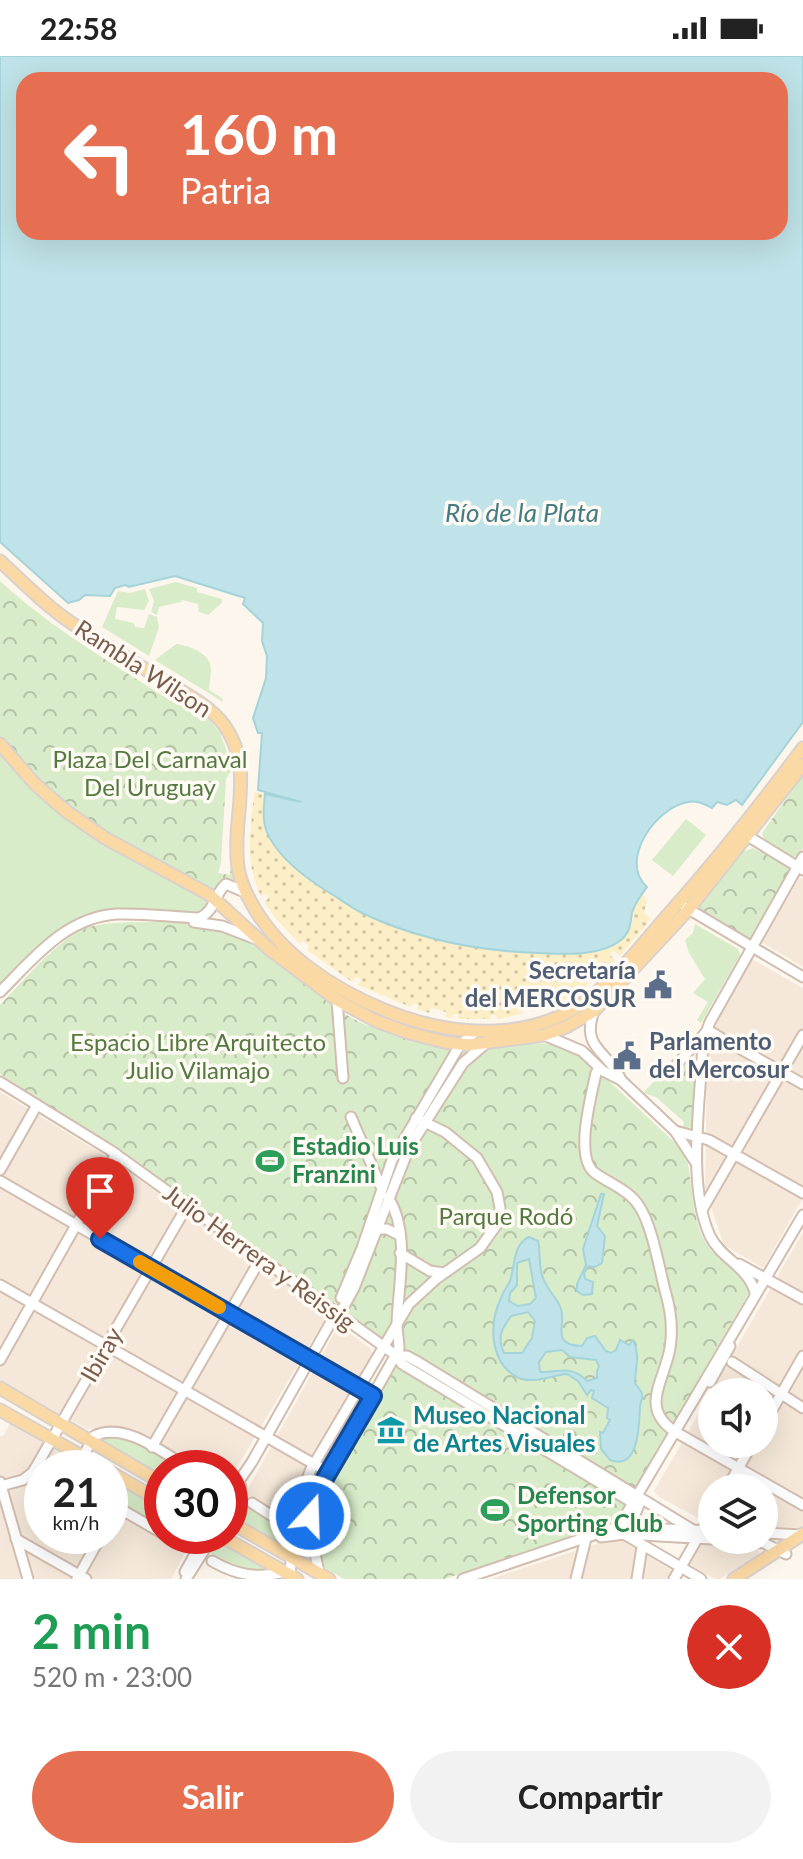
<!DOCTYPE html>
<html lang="es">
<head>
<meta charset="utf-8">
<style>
  body { margin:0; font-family:Lato,sans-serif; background:#f2f2f2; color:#222; height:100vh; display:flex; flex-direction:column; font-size:30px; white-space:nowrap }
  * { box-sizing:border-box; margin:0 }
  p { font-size:26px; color:#767676 }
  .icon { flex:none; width:44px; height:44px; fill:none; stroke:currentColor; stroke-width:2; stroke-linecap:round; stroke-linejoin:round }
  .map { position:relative; height:1523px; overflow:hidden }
  .details { display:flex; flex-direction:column; background:#fff; flex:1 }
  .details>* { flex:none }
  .guide { position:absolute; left:16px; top:16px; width:772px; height:168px; border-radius:24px; box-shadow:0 8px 32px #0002; background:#e76f51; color:#fff; overflow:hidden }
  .fabs { position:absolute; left:698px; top:1322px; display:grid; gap:16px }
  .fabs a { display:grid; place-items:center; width:80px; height:80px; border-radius:50%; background:#fff; box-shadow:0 8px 32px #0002; font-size:40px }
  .speed { position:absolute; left:24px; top:1394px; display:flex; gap:16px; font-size:40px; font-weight:700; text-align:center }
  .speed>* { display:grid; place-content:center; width:104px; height:104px; border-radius:50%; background:#fff; box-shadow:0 8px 32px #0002; line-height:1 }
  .speed small { font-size:20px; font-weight:400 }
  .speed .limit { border:12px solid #d22; background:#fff; color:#111 }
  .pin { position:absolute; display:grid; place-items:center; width:68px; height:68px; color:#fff; margin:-82px -34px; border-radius:50% 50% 50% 0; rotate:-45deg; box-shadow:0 0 8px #0007 }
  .pin .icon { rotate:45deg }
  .me { position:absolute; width:88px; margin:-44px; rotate:20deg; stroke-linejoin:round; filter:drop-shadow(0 0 6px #0008) }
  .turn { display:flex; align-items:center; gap:28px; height:168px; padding:0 32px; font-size:36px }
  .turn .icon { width:104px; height:104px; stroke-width:2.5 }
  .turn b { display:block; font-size:56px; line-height:68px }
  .round { display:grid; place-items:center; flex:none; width:84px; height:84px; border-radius:42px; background:#f2f2f2 }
  .headline { display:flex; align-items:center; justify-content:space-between; height:136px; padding:0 32px }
  h1 { font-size:48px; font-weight:700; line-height:60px; color:#1e9e55 }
  .button { display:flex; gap:16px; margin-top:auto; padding:16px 32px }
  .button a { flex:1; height:92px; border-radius:48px; background:#e76f51; color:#fff; font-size:32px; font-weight:700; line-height:92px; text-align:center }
  .button a+a { background:#f2f2f2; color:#222 }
  .status { display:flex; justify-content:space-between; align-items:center; height:56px; padding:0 40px; background:#fff; direction:ltr }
  .status svg { height:22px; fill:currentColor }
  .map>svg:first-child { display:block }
  .residential { fill:#f5e8da; fill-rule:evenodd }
  .grass { fill:#d8ecc9 }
  .forest { fill:url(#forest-crowns) }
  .sand { fill:url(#sand-dots) }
  .water { fill:#bfe3e8; stroke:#a5d3da; stroke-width:2; fill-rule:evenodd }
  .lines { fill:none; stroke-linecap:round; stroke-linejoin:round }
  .minor-casing { stroke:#d1beb0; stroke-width:13 }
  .major-casing { stroke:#dad1cd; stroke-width:15 }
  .minor { stroke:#fff; stroke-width:9 }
  .major { stroke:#fbd9a5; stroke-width:11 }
  .route-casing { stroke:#114b97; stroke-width:20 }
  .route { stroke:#1a73e8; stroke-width:14 }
  .slow { stroke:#f59e0b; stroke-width:14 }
  .labels { text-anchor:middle; stroke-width:7; stroke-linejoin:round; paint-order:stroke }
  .street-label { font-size:24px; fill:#7a5c4d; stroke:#fffaf3 }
  .park-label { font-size:24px; fill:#537a41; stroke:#fffaf3 }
  .service-label { font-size:24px; font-weight:bold; fill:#4e5e75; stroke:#fffaf3; text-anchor:end }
  .leisure-label { font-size:24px; font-weight:bold; fill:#27864d; stroke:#fffaf3; text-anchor:start }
  .culture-label { font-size:24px; font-weight:bold; fill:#0d838f; stroke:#fffaf3; text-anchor:start }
  .water-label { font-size:26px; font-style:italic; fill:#437c86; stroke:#fffaf3 }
</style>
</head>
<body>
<div class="status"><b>22:58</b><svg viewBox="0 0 49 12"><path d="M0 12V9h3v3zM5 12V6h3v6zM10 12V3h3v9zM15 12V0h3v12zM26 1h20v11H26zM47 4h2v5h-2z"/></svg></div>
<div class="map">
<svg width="803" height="1523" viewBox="0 0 803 1523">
  <defs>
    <pattern id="forest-crowns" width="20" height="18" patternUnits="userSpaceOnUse" patternTransform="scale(2)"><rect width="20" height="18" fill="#d8ecc9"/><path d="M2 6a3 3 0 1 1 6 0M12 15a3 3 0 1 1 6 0" fill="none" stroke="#b4c2a5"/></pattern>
    <pattern id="sand-dots" width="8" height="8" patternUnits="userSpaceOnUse" patternTransform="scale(2)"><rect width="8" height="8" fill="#fcefc7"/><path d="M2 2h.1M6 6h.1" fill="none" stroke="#d1c5a4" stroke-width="1.8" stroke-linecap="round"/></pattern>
  </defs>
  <rect width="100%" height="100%" fill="#fdf6ec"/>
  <g class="residential">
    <path d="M800,821L803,823V911L761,886Z"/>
    <path d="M752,903L803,932V1142L763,1212L724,1189L705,1134L707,998L720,958Z"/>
    <path d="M0,1036L106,1100L324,1254L326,1261L230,1423V1412H197L128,1373L119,1371L87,1373L0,1324Z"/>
    <path d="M803,1176V1472L764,1471V1432H712V1469L659,1441L654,1435ZM712,1336H764V1388H712Z"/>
    <path d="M341,1271L371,1293L373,1299L303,1416L296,1433L290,1462L285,1464L245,1438L337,1272Z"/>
    <path d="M10,1367L72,1405L74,1412H42V1480H110V1453L186,1495L171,1523H0V1380L4,1379Z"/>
    <path d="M611,1483L623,1484L672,1515L667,1523H490Z"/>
    <path d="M701,1488L758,1491L759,1498L720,1523H715L690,1509Z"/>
  </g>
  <g class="grass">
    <path d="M176,526L197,532V536L222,543V547L208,559L199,556L198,548L182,544L181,546L159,551L157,559L151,556L154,545L149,533Z"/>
    <path d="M145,533L149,545L144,554L117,551L115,563L134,567L135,571L144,572L149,558L157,561L159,571L149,600L102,571L118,535L130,537Z"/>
    <path d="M176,588C189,589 212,598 211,614C211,621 209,627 209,634L222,642L223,646L155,604Z"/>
    <path d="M0,696L75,768L93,781L207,844L209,849L203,857C159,854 108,845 68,869C43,884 21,912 0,932Z"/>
    <path d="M686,763L706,779L673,820L652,804Z"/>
    <path d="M695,868L738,893L740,899L701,967L697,964L708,946L693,937L705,923L689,897L685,884L693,877Z"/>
    <path d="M103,1378L134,1384L184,1412H162V1421L102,1385Z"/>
    <path d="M110,1422L162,1451V1472L110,1443Z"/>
    <path d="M246,1447L281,1469L291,1479L288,1491L231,1460L236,1451Z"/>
    <path d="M218,1483L271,1514L252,1518L225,1507L210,1497Z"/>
  </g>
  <g class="forest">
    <path d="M0,525C53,574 114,608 174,647L190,646L204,657L220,677L233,712L226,723L221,807L218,817L230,819L232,791L237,827L229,825L214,836C181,815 144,800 110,780C67,754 32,718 0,680Z"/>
    <path d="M803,719V792L798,801L793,802L765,786L762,777Z"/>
    <path d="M753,792L788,810L789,815L752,881L748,883L701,856L699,852L743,796Z"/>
    <path d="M132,866C155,867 183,864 205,869C260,880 298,926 342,956C365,972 396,979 422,986C437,990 454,995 470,994C513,993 540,976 582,1000L685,1096C694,1126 690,1164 708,1190C722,1210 742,1211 750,1235L615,1467L444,1523H344L322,1510L314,1474L317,1446L404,1297L375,1281L117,1095L0,1018V949C24,925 57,882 89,871C103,867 118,867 132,866Z"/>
    <path d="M693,1001L696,1004L695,1066L692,1071L682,1073L677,1069L683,1070L684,1066L656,1041L643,1037L662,1017L672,1020Z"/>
  </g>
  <path class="sand" d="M254,736L265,738C264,750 262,762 266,774C273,792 287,804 301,815C367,873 451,894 537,897C558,898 598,901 615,887C622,882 627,870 633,863L631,858L642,837L647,845L644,856L651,863L620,900L613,895L610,899L615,904L593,925L589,920L585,924L589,928L562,945L560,940L555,942L557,947L532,956L530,951L522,953V958L497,963L496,959H491V963H458L459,959L454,958L453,962L446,961V956L431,952L429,957L417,953L418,948L413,947L411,951L358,929L361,923L356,921L352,926L307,894L309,890L303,885L300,888L276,863L264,846L268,843L266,838L261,840C244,807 251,772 254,736Z"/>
  <g class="water">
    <path d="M0,0H803V666L742,749L736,744L727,749L717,746L712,752C704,748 697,744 688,746C656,751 618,805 647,831C642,838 634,848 632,857C630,867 631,876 621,884C600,901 564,898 538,897C476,895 419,884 362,857C349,850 337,841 325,834C303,820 276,800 266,774C262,762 264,750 265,738L301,746L258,734L262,677H258L253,662L266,622L267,600L262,585L263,567L243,548L245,542L175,520L129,531L125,529L115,532L110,540L85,539L79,544L68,547L0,486ZM780,24V176H24V24Z"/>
    <path d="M601,1138H604L597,1170L605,1180L602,1207L595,1211L588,1210L584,1217L585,1223L593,1226L592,1238L583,1239L577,1235V1228L586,1209L583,1193Z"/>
    <path d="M529,1181L538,1185C541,1197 538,1210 543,1222C548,1235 558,1243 561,1253C567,1269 549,1289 582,1290L587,1282L595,1280L606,1295L611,1297L616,1294L620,1284L629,1289L633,1284C641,1300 635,1311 635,1327C637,1331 641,1334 642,1338C643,1343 640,1347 640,1351C639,1370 639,1415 610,1404L601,1393L600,1376L603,1377L610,1364L607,1362L608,1352L592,1342L594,1335L591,1334L587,1339L578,1325L567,1318C551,1319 533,1329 517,1321C489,1306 489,1267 501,1242C503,1236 507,1231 510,1225C515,1210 513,1188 529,1181ZM529,1203L536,1242L530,1248L518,1250L509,1245L510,1237L517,1229V1207ZM528,1256L535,1265L532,1282L522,1297H504C497,1281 501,1274 511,1260ZM562,1294L570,1301L596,1304L599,1310L597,1315V1322L587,1325C571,1309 560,1316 540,1316L539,1306L546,1296Z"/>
  </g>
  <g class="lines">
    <defs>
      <g id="minor">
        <path d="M741,776L803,814"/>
        <path d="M685,851L803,921"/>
        <path d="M194,866L222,870L256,883"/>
        <path d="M0,936C34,902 66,861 117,858C145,857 172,861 199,862C215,856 214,838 226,828L247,837"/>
        <path d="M337,944L343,1022"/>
        <path d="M594,955C580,993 609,995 621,1024"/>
        <path d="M544,979L582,995L603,1015L621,1024L675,1075L709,1084L803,1137"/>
        <path d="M732,988L803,1028"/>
        <path d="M599,1012L596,1017C591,1041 574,1102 595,1117C610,1128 629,1134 639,1150C653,1171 659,1213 666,1238C671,1256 673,1274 670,1292C665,1324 639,1351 674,1375L803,1449"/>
        <path d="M668,1018L708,974L721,982"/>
        <path d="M0,1026L110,1094L397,1300L402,1308L638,1450"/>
        <path d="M351,1061L382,1133"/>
        <path d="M675,1075L696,1107"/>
        <path d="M0,1114L37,1049"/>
        <path d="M0,1125L373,1340"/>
        <path d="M702,1154L803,979"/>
        <path d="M376,1173H387L399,1179"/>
        <path d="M400,1197L430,1215L444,1217"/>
        <path d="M739,1208L803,1243"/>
        <path d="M0,1229L328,1416"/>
        <path d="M755,1237C749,1211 721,1203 710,1180C686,1128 701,1042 703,985L710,966L803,801"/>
        <path d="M341,1242L362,1192L392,1104L460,989L475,976"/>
        <path d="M397,1300H407L418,1306L693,1474"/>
        <path d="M0,1304L116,1098"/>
        <path d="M732,1306L803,1352"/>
        <path d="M710,1326L730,1290"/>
        <path d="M764,1368L803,1300"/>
        <path d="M152,1391L261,1202"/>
        <path d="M77,1412L94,1380C125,1365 163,1397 189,1412"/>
        <path d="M0,1426L28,1523"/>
        <path d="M1,1430L23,1424L33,1416L187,1150"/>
        <path d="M727,1432L752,1388"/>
        <path d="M230,1438L252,1406L336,1257L343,1252L354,1232L409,1092L463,1007L484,989"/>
        <path d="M110,1447L162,1477"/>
        <path d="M252,1447L294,1474"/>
        <path d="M230,1451L241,1431"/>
        <path d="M110,1463L117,1451"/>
        <path d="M764,1477L803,1479"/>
        <path d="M624,1478V1465L628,1455L803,1159"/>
        <path d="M624,1478L630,1471L640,1446"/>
        <path d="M624,1478L701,1523"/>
        <path d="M168,1480L181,1488"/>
        <path d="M601,1481L624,1478L712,1483"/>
        <path d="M16,1483L86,1523"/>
        <path d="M732,1484L764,1487L786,1498"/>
        <path d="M212,1505C236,1519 258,1523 285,1516"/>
        <path d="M185,1516L205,1480"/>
        <path d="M319,1517L310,1473L315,1442L399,1293C399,1285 397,1277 397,1268C398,1228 411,1177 388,1141"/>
        <path d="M290,1519L295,1452L311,1413L409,1248L436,1223L480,1192L498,1167L500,1152L497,1136L477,1102L445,1076L416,1062"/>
        <path d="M77,1523L101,1480"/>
        <path d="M186,1523L213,1480"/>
        <path d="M463,1523L617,1471L712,1475"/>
        <path d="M576,1523L586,1482"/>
        <path d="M637,1523L642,1491"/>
        <path d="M674,1523L712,1457"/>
      </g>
      <g id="major">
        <path d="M0,505C24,527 46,550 73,568C104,588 135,607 166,626C186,638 210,650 224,669C256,713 231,762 238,811C240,825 246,838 253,850C281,899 333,933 384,954C450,981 532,988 591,941C622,916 647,882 674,852C719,801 762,747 803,692"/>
        <path d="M0,688L35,728L67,756L105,782L210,839L269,893L337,944L376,965L406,976L444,986L468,989L544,979L566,971L594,955L688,854L803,709"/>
        <path d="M0,1332L162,1427"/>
        <path d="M0,1354L103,1412"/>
        <path d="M110,1416L162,1446"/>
        <path d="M230,1466L329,1523"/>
        <path d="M221,1480L297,1523"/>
        <path d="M734,1523L803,1478"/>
      </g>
    </defs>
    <use href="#minor" class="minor-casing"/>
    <use href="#major" class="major-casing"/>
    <use href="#minor" class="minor"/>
    <use href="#major" class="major"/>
  </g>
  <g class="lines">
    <defs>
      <path id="route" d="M100,1183L373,1340L321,1429L310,1460"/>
    </defs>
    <use href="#route" class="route-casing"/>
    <use href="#route" class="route"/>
    <path class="slow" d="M140,1206L219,1251"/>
  </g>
  <defs>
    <symbol id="civic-bare" viewBox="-9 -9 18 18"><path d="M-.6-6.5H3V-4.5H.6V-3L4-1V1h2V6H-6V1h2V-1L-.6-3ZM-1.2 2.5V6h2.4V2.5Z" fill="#5c6f8a" stroke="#fffaf3" stroke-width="2.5" paint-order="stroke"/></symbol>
    <symbol id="stadium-bare" viewBox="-9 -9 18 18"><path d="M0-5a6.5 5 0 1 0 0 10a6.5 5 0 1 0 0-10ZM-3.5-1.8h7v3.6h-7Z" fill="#2e9e5b" stroke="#fffaf3" stroke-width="2.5" paint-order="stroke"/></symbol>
    <symbol id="museum-bare" viewBox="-9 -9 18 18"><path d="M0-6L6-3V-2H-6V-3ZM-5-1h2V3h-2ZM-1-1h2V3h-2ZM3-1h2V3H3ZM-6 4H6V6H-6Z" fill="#0f9aa8" stroke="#fffaf3" stroke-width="2.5" paint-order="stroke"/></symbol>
  </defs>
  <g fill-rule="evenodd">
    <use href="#civic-bare" x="638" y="909" width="40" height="40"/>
    <use href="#civic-bare" x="607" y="980" width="40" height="40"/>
    <use href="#stadium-bare" x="250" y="1085" width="40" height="40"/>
    <use href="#museum-bare" x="371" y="1354" width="40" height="40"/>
    <use href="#stadium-bare" x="475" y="1434" width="40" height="40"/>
  </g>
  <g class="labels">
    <g class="street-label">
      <text transform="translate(143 613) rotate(33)" y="8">Rambla Wilson</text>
      <text transform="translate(259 1202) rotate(36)" y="8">Julio Herrera y Reissig</text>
      <text transform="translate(102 1299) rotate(-60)" y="8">Ibiray</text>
    </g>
    <g class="park-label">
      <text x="150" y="712">Plaza Del Carnaval<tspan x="150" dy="28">Del Uruguay</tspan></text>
      <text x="198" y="995">Espacio Libre Arquitecto<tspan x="198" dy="28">Julio Vilamajo</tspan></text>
      <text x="506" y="1169">Parque Rodó</text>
    </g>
    <g class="service-label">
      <text x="636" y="923">Secretaría<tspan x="636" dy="28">del MERCOSUR</tspan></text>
      <text x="649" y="994" text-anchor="start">Parlamento<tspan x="649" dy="28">del Mercosur</tspan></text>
    </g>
    <g class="leisure-label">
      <text x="292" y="1099">Estadio Luis<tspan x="292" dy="28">Franzini</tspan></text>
      <text x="517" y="1448">Defensor<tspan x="517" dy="28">Sporting Club</tspan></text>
    </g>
    <g class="culture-label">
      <text x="413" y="1368">Museo Nacional<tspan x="413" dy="28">de Artes Visuales</tspan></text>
    </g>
    <g class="water-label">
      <text x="522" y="466">Río de la Plata</text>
    </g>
  </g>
</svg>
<div class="fabs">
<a><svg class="icon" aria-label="sound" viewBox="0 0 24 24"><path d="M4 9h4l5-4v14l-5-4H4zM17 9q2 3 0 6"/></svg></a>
<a><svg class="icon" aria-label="layers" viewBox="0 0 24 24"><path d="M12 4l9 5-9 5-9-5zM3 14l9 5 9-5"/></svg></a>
</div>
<div class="speed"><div>21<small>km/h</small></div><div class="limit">30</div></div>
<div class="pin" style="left:100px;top:1183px;background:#d93025"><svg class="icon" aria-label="arrive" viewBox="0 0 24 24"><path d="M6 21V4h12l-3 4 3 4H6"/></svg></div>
<svg class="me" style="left:310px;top:1460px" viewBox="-20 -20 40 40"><circle r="17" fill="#1a73e8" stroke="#fff" stroke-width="3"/><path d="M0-11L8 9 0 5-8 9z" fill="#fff"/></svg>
<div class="guide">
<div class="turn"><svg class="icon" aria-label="left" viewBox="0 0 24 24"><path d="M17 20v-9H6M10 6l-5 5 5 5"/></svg><div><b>160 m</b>Patria</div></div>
</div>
</div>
<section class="details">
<div class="headline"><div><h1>2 min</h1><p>520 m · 23:00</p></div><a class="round" style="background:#d93025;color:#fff"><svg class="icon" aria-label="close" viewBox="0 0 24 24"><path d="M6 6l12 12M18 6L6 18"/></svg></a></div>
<div class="button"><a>Salir</a><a>Compartir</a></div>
</section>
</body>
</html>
